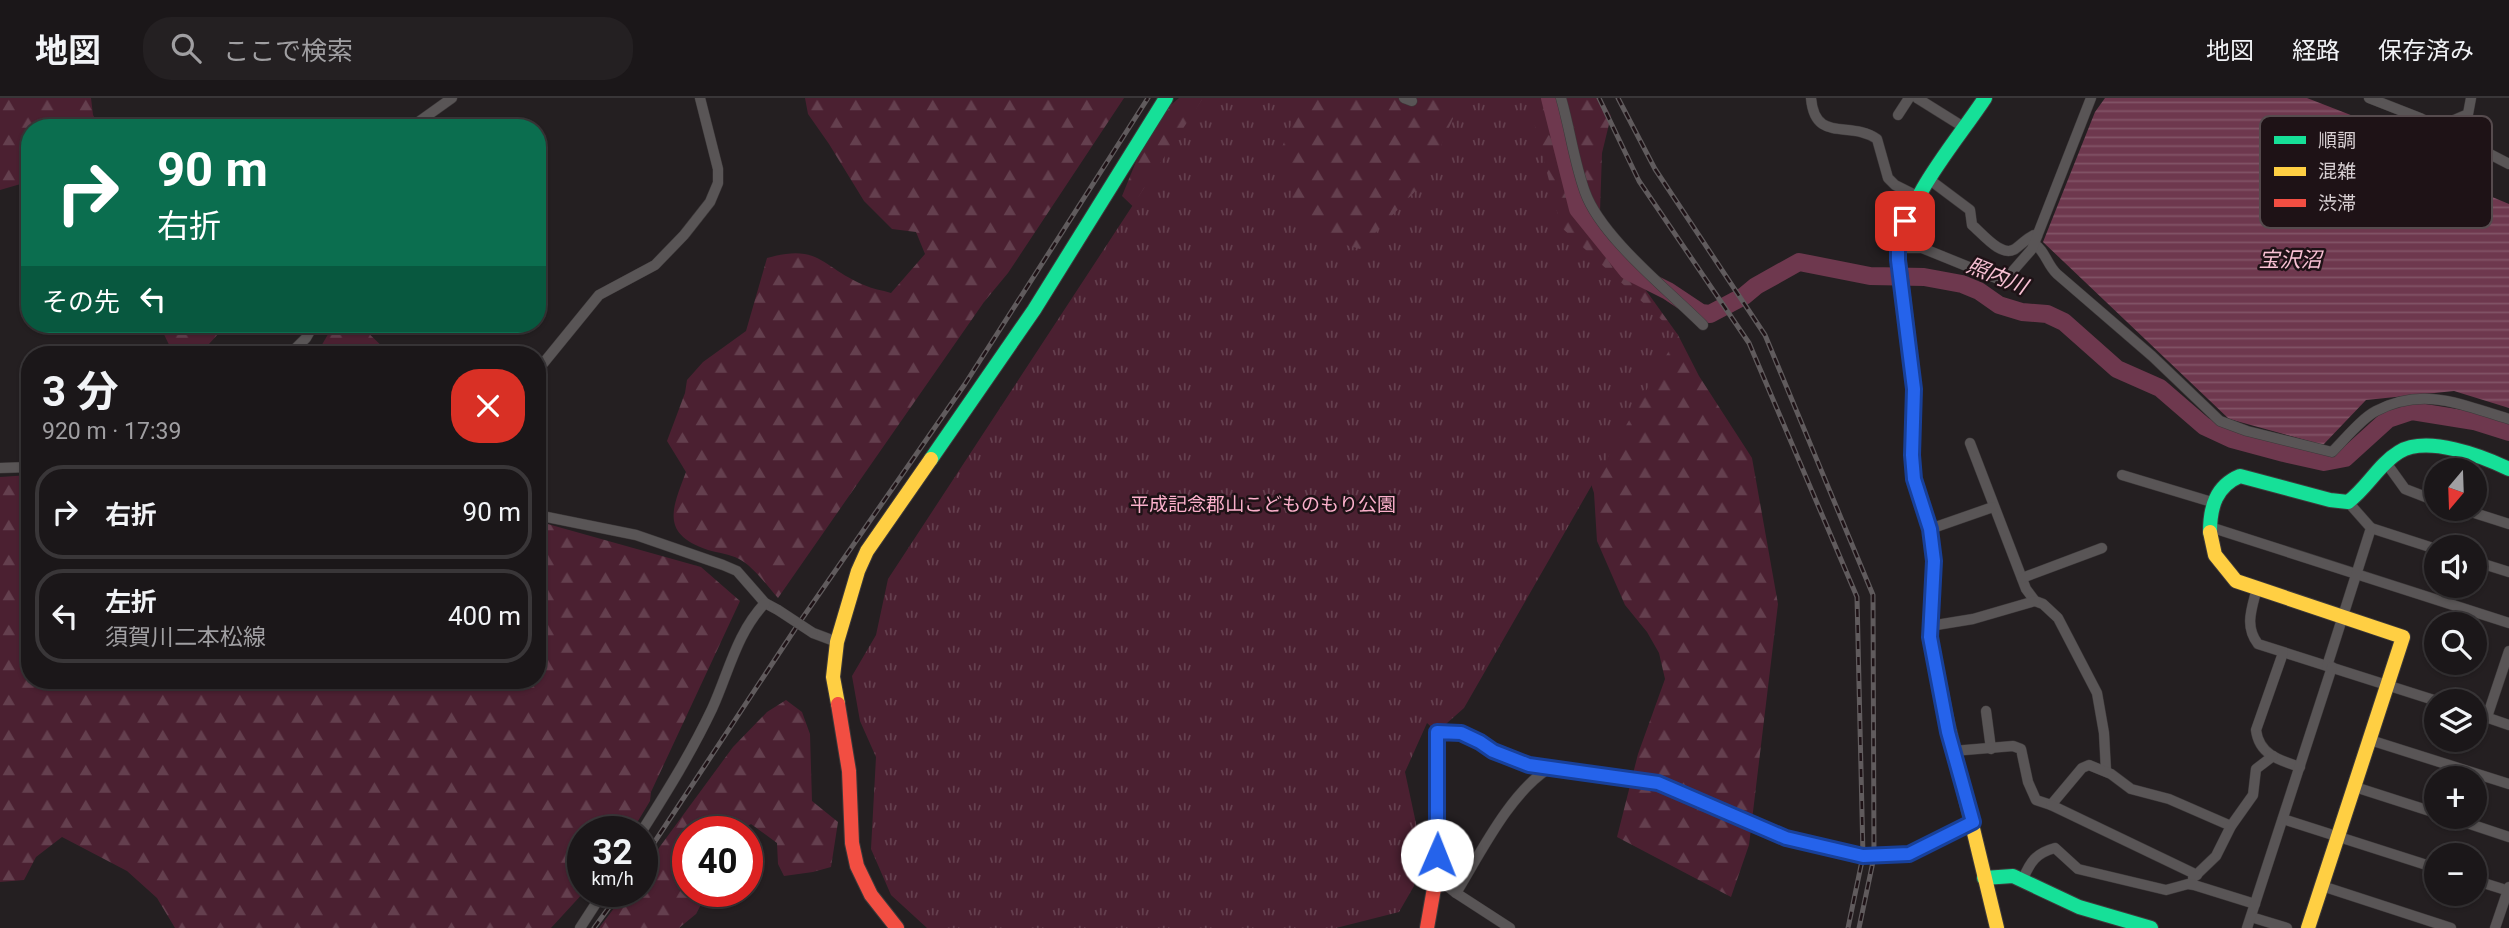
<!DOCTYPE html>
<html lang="ja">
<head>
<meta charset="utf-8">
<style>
  body { margin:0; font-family:Roboto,"Noto Sans JP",sans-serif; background:#242022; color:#f1f3f6; height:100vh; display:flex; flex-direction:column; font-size:26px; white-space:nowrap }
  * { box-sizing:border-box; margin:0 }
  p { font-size:23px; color:#a09fa2 }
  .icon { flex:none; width:38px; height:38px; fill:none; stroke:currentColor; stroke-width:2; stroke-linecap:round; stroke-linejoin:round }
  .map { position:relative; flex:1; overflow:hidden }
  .details { position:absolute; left:21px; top:248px; width:525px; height:343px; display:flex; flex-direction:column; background:#1b1719; border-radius:28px; box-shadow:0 2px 5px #0004,0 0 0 2px #393638 }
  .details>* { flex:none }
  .guide { position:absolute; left:21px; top:21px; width:525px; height:214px; border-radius:28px; box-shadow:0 2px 5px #0004,0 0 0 2px #393638; background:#0b6e4f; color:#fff; overflow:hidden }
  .needle { width:46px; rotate:199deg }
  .fabs { position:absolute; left:2424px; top:360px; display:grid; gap:14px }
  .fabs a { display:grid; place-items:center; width:63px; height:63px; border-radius:50%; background:#1b1719; box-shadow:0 2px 5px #0004,0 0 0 2px #393638; font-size:35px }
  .speed { position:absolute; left:567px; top:718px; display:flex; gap:14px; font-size:35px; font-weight:700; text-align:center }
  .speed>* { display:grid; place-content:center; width:91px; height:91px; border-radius:50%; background:#1b1719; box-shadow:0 2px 5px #0004,0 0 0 2px #393638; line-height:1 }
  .speed small { font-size:18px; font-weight:400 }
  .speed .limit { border:10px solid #d22; background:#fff; color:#111 }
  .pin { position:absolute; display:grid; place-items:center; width:60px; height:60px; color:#fff; margin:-30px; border-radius:14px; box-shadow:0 4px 10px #0006 }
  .me { position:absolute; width:77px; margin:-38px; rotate:1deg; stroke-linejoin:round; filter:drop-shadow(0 0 5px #0008) }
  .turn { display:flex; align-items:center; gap:24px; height:147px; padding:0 21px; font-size:32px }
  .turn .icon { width:91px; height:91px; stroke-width:2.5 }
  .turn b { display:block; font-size:49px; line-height:60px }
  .then { display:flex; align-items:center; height:66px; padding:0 21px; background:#0003; gap:14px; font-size:26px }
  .round { display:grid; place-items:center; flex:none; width:74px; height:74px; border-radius:28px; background:#242022 }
  .head { display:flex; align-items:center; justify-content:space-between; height:119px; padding:0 21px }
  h1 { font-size:42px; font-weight:700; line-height:52px }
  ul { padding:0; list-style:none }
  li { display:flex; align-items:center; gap:21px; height:94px; margin:0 14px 10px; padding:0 7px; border:4px solid #393638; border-radius:28px }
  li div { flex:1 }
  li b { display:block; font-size:26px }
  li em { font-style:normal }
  header { display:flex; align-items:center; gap:42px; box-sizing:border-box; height:98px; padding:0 35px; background:#1b1719; border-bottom:2px solid #393638 }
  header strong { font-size:33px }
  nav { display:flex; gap:38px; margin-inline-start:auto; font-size:24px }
  .search { width:490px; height:63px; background:#242022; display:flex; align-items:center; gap:18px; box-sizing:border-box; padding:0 24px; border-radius:28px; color:#a09fa2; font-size:26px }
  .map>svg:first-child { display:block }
  .forest { fill:url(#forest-firs) }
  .park { fill:url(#park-tufts) }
  .water { fill:url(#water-rules) }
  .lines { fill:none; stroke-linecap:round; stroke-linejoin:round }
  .river { stroke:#6e384e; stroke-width:18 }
  .street-casing { stroke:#3d393a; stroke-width:11 }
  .fast-casing { stroke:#3d393a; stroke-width:16 }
  .slow-casing { stroke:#3d393a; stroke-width:16 }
  .jam-casing { stroke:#3d393a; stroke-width:16 }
  .street { stroke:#595556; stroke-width:10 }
  .fast { stroke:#16e098; stroke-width:14 }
  .slow { stroke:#ffcf43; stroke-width:14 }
  .jam { stroke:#f24e42; stroke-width:14 }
  .rail-casing { stroke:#605b5d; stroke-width:5 }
  .rail { stroke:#1e1216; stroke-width:2.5; stroke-dasharray:8; stroke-linecap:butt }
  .street-bridge-casing { stroke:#3d393a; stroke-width:11; stroke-linecap:butt }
  .street-bridge { stroke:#595556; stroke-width:10 }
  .route-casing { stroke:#184099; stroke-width:18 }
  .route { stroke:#2563eb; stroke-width:12 }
  .labels { text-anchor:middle; stroke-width:5; stroke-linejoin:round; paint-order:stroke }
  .park-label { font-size:19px; fill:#fbb0cb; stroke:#1e1216 }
  .water-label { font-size:21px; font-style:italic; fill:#f9c1d4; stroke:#1e1216 }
  .key { fill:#1e1216; stroke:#564b4e; stroke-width:2 }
  .key-label { font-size:19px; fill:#d7cfd2 }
</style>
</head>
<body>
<header>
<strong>地図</strong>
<div class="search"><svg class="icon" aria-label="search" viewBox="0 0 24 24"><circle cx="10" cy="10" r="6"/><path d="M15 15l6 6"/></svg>ここで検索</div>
<nav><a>地図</a><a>経路</a><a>保存済み</a></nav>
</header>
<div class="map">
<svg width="2509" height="830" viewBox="0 0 2509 830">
  <defs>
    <pattern id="forest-firs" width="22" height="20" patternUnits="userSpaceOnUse" patternTransform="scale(1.75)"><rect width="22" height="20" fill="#4b2031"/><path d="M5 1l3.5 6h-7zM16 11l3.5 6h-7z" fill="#643f4e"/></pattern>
    <pattern id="park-tufts" width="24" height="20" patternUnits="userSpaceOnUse" patternTransform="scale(1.75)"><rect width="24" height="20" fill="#4b2031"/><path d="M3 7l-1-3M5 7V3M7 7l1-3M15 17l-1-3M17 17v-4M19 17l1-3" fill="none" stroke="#643f4e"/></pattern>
    <pattern id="water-rules" width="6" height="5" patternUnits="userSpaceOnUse" patternTransform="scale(1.75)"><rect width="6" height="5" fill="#6e384e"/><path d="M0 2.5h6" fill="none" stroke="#825467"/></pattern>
  </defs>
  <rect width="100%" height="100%" fill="#241f21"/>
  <g class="forest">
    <path d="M0,0H91L93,17L101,30H30V87L24,85L0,92Z"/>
    <path d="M805,0H1124L1008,175L984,204L778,500C768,489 752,467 739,461C730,456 718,455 708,452C660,436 672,411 686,374L667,343L685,295L687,282L703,264L746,233L767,160C820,145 821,169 864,187C872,191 882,192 891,195L925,156L916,134L892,131L864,103L829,46L808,16Z"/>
    <path d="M1179,0H1601L1611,18L1602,55L1600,114L1610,148L1645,191L1678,237L1699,278L1752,360L1778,506L1749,747L1731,799L1617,739L1638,656L1665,581L1659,555L1647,534L1625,507L1597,443L1594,395L1582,358L1145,120L1122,98L1153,22Z"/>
    <path d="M159,226H221L218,236L199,257H174Z"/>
    <path d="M334,226H359L391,257H316Z"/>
    <path d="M30,377V583H537V423L701,469L740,503L651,694L650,703L632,733H583V793H585L551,830H175L157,800L127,773L62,739L36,759L24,782L0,784V379Z"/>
    <path d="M786,602L802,614L810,636L812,703L838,724L831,769L813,774L784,778L778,766L777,745L751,726L739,733H688V793H708L696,816L679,830H599L627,793H642V773L733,649L767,614Z"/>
  </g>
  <path class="park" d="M1203,0H1302L1278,59L1308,136L1360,151L1426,82L1462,0L1528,1L1561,129L1678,237L1464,610L1437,634L1427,625L1405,674L1417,730L1414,788L1399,814L1336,830H927L891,797L871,751L876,659L860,623L852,578L876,537L888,481Z"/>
  <path class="water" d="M2105,0H2307L2415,42L2447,80L2509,106V310L2454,293L2366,302L2323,347L2229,321L2043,144L2095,14Z"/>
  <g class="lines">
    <path class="river" d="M1550,0L1578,111L1628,173L1668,193L1701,215L1710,216L1744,198L1756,188L1799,164L1870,178L1924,179L1962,186L1979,193L1999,207L2022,214L2047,216L2064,224L2117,271L2160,290L2204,328L2232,341L2284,355L2324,364L2345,360L2388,321L2412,313L2474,323L2509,334"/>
    <defs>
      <g id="street">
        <path d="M1404,0L1412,3"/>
        <path d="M1561,0C1570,31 1574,64 1585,94C1601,139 1668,192 1703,227"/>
        <path d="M1811,0C1815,46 1850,22 1877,41L1888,80L1895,87L1919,99"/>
        <path d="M1917,0L1965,30"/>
        <path d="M2369,0L2420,20L2509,66"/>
        <path d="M1898,17L1909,0"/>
        <path d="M410,30L452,0"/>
        <path d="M2448,34L2454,22L2468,16L2471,0"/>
        <path d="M1930,82L1970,112L1972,127C1982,135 2001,160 2015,151C2022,146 2026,141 2034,137L2037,138"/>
        <path d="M2034,146C2045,152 2047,167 2057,176L2152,258L2220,323L2247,333L2332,354C2344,342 2362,320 2376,313C2424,288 2462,307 2509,321"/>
        <path d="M1898,150H1922L1996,180L2011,175L2032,151L2091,0"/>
        <path d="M289,257L306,240L314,226"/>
        <path d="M537,273L599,197L655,167L684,137L710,104L718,85V71L700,0"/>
        <path d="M1970,345L2026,491L2035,503L2043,506L2058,520L2097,595L2104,635L2106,673"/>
        <path d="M2387,366L2405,391L2436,403"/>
        <path d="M0,370L30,369"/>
        <path d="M2122,377L2215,405"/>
        <path d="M2462,411L2509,426"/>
        <path d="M537,417L636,437L723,467L737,473L765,505L778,512"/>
        <path d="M2210,429L2509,525"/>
        <path d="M2371,430L2436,451"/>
        <path d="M1930,431L1993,409"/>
        <path d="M2474,463L2509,474"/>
        <path d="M2022,480L2102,450"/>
        <path d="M2257,490C2252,510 2244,528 2258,546L2440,604"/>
        <path d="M1930,528L1973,521L2035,503"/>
        <path d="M813,535L837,544"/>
        <path d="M2283,555L2256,632C2259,656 2278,662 2300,669"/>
        <path d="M2327,568L2371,430L2348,404"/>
        <path d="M1986,613L1991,651"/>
        <path d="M2474,615L2509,627"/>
        <path d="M2487,619L2509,553"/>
        <path d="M1437,634L1461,635L1480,644L1493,653L1529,667L1658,685L1786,740L1863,758L1909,756L1973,724"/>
        <path d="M2370,642L2509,686"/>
        <path d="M1953,653L2013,648L2021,651L2028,684L2036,702L2051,707L2082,670L2089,667L2111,676L2131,691L2169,701L2231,728"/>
        <path d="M2355,689L2436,715"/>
        <path d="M2051,707L2197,777"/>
        <path d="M2449,719L2509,739"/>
        <path d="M2283,721L2436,770"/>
        <path d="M642,733C668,692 691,655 712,611C729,574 736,536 765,505"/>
        <path d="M1436,779L1456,795L1510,830"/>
        <path d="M2193,780L2216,758L2231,728L2253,697L2256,671L2273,658"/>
        <path d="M2023,781C2030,764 2036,755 2055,750L2078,771L2166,792L2188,786L2194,787L2255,806"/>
        <path d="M2474,782L2509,793"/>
        <path d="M2322,788L2451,830"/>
        <path d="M1456,795C1480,756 1510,695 1548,671"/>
        <path d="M2251,819L2287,830"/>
        <path d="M580,830L604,793"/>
        <path d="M2247,830L2332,569"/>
        <path d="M2495,830L2509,789"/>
      </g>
      <g id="fast">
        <path d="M931,361L1034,212L1166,0"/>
        <path d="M2210,434C2210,409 2216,388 2240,378L2330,402L2348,404C2367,390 2379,366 2399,354C2427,337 2482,358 2509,371"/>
        <path d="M1946,619L1930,539L1934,463L1930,431L1914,381L1912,357L1914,291L1898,155C1908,97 1953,48 1985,0"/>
        <path d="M1984,780L2013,778L2079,809L2151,830"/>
      </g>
      <g id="slow">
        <path d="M2210,434L2215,457L2236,483L2403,539L2308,830"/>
        <path d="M838,606L833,579L837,544L858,473L867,453L931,361"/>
        <path d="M1946,619L1997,830"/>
      </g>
      <g id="jam">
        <path d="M838,606L849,673L852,745L857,768L871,797L897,830"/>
        <path d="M1427,830L1436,779L1437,634"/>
      </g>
    </defs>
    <use href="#street" class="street-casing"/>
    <use href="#fast" class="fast-casing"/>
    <use href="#slow" class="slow-casing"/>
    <use href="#jam" class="jam-casing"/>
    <use href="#street" class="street"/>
    <use href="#fast" class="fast"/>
    <use href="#slow" class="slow"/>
    <use href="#jam" class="jam"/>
    <defs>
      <g id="rail">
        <path d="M1599,0L1639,83L1749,245L1857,499L1863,758L1848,830"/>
        <path d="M1618,0L1655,71L1765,237L1873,497L1874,759L1859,830"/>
        <path d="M642,763L799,525L965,286L1148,0"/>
        <path d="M594,830L621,793"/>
      </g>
    </defs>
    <use href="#rail" class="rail-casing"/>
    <use href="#rail" class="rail"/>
    <defs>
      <path id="street-bridge" d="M778,512L813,535"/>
    </defs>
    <use href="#street-bridge" class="street-bridge-casing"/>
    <use href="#street-bridge" class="street-bridge"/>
  </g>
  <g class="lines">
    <defs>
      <path id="route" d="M1437,757V634L1461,635L1480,644L1493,653L1529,667L1658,685L1786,740L1863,758L1909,756L1973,724L1948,634L1930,539L1934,463L1930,431L1914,381L1912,357L1914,291L1898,162V144L1905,123"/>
    </defs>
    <use href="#route" class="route-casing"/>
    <use href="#route" class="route"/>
  </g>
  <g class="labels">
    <g class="park-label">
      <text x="1263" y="413">平成記念郡山こどものもり公園</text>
    </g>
    <g class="water-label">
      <text x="2290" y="169">宝沢沼</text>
      <text transform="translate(1997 178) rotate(22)" y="7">照内川</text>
    </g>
  </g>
  <rect x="2260" y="18" width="232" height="112" rx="10" class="key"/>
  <rect x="2274" y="38" width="32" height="8" fill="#16e098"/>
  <rect x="2274" y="69" width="32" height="9" fill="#ffcf43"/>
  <rect x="2274" y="101" width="32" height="8" fill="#f24e42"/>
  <g class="key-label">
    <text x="2318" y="49">順調</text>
    <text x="2318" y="80">混雑</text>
    <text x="2318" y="112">渋滞</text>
  </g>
</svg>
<div class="fabs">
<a><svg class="needle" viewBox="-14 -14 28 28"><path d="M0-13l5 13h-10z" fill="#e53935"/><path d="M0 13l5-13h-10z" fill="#a09fa2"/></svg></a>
<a><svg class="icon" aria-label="sound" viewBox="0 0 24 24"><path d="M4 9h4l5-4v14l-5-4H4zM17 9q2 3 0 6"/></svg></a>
<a><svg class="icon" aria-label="search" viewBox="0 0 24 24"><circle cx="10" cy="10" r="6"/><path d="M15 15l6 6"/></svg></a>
<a><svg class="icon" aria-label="layers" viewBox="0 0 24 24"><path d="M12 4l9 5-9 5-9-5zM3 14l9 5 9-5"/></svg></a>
<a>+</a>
<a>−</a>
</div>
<div class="speed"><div>32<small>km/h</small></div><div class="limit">40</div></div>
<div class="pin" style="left:1905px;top:123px;background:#d93025"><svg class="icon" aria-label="arrive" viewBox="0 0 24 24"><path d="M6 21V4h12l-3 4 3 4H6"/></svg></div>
<svg class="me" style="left:1437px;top:757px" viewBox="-20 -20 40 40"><circle r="19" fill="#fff"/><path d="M0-13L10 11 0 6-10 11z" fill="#2563eb"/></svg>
<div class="guide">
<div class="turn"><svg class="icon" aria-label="right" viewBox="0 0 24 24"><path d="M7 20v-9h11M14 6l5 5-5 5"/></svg><div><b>90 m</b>右折</div></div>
<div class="then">その先<svg class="icon" aria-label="left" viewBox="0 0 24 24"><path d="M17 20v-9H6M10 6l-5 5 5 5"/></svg></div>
</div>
<section class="details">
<div class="head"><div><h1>3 分</h1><p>920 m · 17:39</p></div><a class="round" style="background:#d93025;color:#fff"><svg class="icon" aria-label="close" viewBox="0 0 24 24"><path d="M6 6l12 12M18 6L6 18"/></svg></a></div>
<ul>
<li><svg class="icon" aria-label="right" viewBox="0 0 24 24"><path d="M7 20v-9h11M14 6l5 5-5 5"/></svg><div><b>右折</b></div><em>90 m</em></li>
<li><svg class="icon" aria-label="left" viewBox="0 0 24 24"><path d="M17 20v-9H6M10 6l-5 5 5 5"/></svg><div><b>左折</b><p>須賀川二本松線</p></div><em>400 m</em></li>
</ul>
</section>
</div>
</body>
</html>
